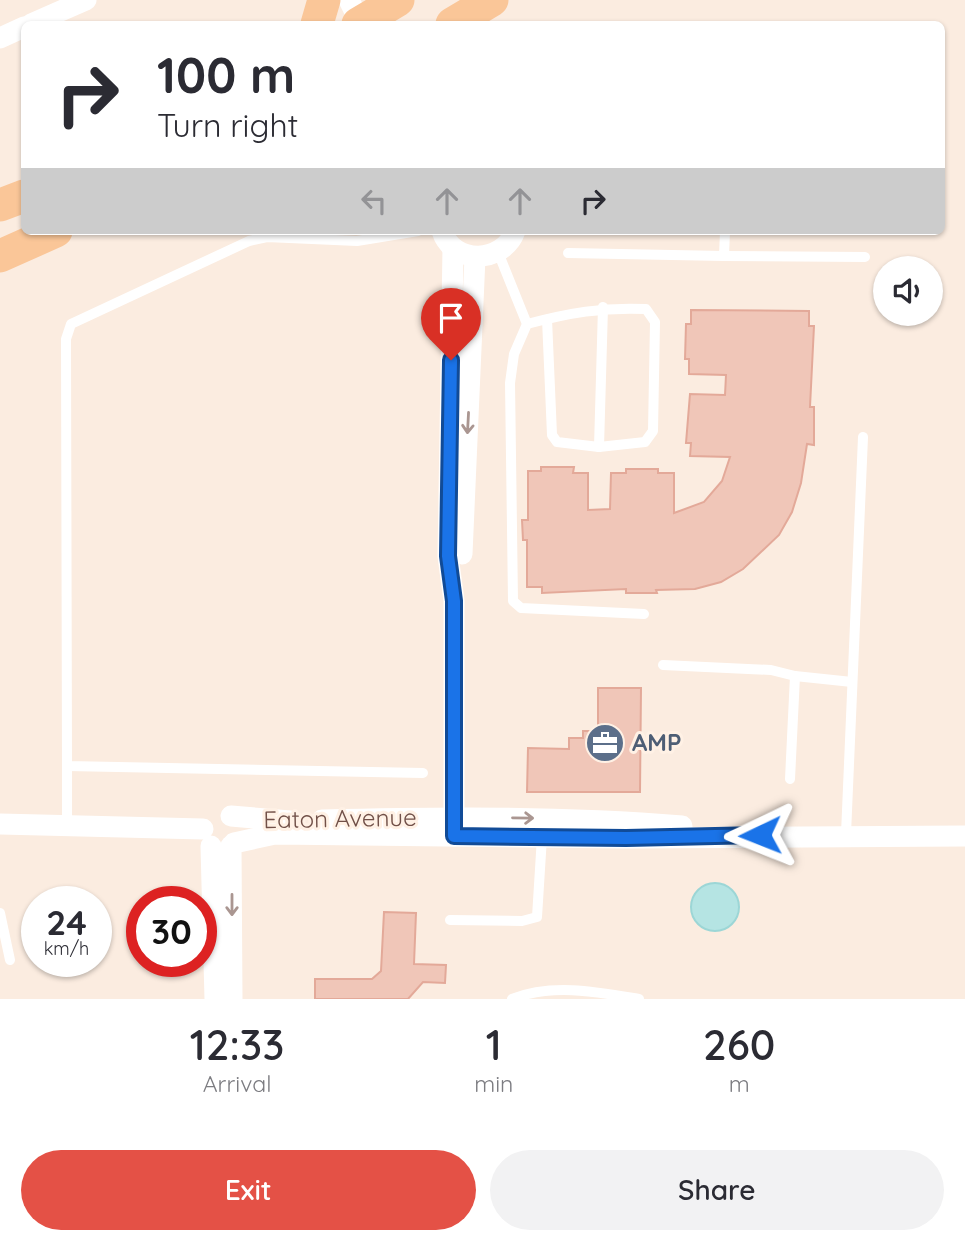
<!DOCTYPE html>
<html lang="en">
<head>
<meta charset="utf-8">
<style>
  body { margin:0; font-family:Quicksand,sans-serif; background:#f2f2f3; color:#2b2b33; height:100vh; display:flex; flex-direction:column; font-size:26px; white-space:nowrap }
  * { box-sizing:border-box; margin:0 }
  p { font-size:23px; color:#7c7c81 }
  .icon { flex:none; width:38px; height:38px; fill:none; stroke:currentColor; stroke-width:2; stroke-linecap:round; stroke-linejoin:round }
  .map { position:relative; height:999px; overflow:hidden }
  .sheet { display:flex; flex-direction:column; background:#fff; flex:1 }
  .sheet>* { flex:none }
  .top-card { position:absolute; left:21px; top:21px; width:924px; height:214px; border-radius:10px; box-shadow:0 2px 5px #0004; background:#fff; color:#2b2b33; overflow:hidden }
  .fabs { position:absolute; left:873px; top:256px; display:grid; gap:14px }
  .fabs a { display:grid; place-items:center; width:70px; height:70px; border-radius:50%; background:#fff; box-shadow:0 2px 5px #0004; font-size:35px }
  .speed { position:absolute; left:21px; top:886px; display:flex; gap:14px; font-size:35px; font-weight:700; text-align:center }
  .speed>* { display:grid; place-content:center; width:91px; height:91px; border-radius:50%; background:#fff; box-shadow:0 2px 5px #0004; line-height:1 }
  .speed small { font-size:18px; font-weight:400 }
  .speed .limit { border:10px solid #d22; background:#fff; color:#111 }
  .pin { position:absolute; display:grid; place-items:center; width:60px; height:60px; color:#fff; margin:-72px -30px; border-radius:50% 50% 50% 0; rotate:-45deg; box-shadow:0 0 7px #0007 }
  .pin .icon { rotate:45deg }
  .me { position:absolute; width:77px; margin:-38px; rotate:268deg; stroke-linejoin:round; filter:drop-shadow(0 0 5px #0008) }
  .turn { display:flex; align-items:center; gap:24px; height:147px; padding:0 21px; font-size:32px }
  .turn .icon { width:91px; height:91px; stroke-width:2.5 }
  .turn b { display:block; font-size:49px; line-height:60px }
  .lanes { display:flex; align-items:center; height:66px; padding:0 21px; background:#0003; justify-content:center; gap:35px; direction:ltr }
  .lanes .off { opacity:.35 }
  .eta { display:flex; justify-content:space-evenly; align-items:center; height:119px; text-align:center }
  .eta b { font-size:42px; font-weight:600; line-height:49px }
  .primary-button { display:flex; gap:14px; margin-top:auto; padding:14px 21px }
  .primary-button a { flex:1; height:80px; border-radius:42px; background:#e45146; color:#fff; font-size:28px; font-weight:600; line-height:80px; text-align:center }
  .primary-button a+a { background:#f2f2f3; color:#2b2b33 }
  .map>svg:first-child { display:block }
  .water { fill:#b5e4e3; stroke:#9cd6d6; stroke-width:2 }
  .building { fill:#f0c6b8; stroke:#e3a999; stroke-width:2 }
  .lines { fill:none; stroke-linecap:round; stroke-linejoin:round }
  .lane { stroke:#fff; stroke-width:10 }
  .street { stroke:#fff; stroke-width:21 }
  .primary { stroke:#fac698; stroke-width:33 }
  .oneway { stroke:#aa9691 }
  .route-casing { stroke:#114b97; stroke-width:18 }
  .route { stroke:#1a73e8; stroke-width:12 }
  .labels { text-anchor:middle; stroke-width:6; stroke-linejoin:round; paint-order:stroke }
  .service-label { font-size:24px; font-weight:bold; fill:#4e5e75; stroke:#fff1e5; text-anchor:start }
  .street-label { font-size:24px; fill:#715048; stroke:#fff1e5 }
</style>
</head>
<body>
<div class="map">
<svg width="965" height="999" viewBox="0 0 965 999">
  <rect width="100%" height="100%" fill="#fbece0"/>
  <circle class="water" cx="715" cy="907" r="24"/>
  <g class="building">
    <path d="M691,310L809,311V326H814L810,407H814V445L807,444L801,483L792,512L779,535L743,569L721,582L695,589L656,590L657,593H626V589L542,593V587H527V540H523L522,520H528V471H541V467H574L573,473H588V510L610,509L611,473H626V469H658V473H674V513L704,502L722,481L730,457L690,456L691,443H686L690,394L725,395L726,375L689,374V359H685L686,324H691Z"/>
    <path d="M598,688H641L640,792H527L528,748L569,749V738H583V731H598Z"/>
    <path d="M384,912L416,913L414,964L446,965L445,983L423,982L408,999H315V979H372L381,971Z"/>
  </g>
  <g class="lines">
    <g class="lane">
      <path d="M418,231L357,241L267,237L249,241L71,324L66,339L67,766L423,773"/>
      <path d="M498,252L527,324"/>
      <path d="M568,253L724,256L725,231"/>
      <path d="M724,256L865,257"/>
      <path d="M547,319L552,435L557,442L599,447L645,442L653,431L655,322L646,309C602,307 569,313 527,324L514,354L510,383L513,601L521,608L644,614"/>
      <path d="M599,447L603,307"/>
      <path d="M663,665L771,670L795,676L852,682"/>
      <path d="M67,766V825"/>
      <path d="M790,779L795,676"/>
      <path d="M846,834L863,437"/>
      <path d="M0,913L10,960"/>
      <path d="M450,920L522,921L537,917L542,837"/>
      <path d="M512,999C552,983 598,992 639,999"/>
    </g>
    <g class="street">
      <path d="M349,0L361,24"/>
      <path d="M31,24L86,0"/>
      <path d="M0,38L24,27"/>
      <path d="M442,231C453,265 503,264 515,231"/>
      <path d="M453,248L448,556L454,601V836"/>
      <path d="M462,554L475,257"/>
      <path d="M231,816L290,821"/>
      <path d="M322,820C442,817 562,816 682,826"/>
      <path d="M0,824L203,829"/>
      <path d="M234,843L275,834L626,838L965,836"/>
      <path d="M211,846L215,999"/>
      <path d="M231,846L232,999"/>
    </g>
    <g class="primary">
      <path d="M317,24L324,0"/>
      <path d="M358,24L398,0"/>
      <path d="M452,24L492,0"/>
      <path d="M0,205L24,196"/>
      <path d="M0,256L56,231"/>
    </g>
  </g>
  <defs><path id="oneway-shaft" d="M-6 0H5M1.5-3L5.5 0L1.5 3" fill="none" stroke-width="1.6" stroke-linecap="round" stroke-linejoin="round" transform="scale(1.75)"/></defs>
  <g class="oneway">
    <use href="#oneway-shaft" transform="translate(468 423) rotate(93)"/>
    <use href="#oneway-shaft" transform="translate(523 818) rotate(1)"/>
    <use href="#oneway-shaft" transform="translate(232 905) rotate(90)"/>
  </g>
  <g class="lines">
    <defs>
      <path id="route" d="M451,360L448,556L454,601V836L626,838L760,835"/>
    </defs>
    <use href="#route" class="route-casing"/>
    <use href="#route" class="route"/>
  </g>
  <defs>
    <symbol id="office-disc" viewBox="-11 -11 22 22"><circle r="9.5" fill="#5c6f8a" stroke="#fff1e5"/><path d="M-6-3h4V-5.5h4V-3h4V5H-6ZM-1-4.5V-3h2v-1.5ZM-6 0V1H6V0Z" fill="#fff"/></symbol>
  </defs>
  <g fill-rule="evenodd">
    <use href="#office-disc" x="583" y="721" width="44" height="44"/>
  </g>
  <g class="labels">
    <g class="service-label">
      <text x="632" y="751">AMP</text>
    </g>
    <g class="street-label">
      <text transform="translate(340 819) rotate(-1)" y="8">Eaton Avenue</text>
    </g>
  </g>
</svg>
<div class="fabs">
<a><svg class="icon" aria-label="sound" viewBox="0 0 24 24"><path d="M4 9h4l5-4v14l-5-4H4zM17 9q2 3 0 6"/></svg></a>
</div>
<div class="speed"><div>24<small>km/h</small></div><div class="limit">30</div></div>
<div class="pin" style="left:451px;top:360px;background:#d93025"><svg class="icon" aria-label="arrive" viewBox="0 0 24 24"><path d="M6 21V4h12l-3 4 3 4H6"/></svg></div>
<svg class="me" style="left:760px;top:835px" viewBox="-20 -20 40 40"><path d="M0-17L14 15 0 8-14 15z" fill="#1a73e8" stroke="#fff" stroke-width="4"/></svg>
<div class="top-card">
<div class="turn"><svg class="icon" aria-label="right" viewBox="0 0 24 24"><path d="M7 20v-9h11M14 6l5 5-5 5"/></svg><div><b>100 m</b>Turn right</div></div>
<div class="lanes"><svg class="icon off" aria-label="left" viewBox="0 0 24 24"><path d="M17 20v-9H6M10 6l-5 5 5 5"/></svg><svg class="icon off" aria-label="ahead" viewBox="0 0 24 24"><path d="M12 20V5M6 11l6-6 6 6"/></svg><svg class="icon off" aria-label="ahead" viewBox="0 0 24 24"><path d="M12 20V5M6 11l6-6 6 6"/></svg><svg class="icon" aria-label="right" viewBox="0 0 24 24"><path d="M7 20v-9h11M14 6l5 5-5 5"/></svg></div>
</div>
</div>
<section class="sheet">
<div class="eta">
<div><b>12:33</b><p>Arrival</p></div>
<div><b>1</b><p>min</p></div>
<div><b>260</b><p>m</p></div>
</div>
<div class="primary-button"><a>Exit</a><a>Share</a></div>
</section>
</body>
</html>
